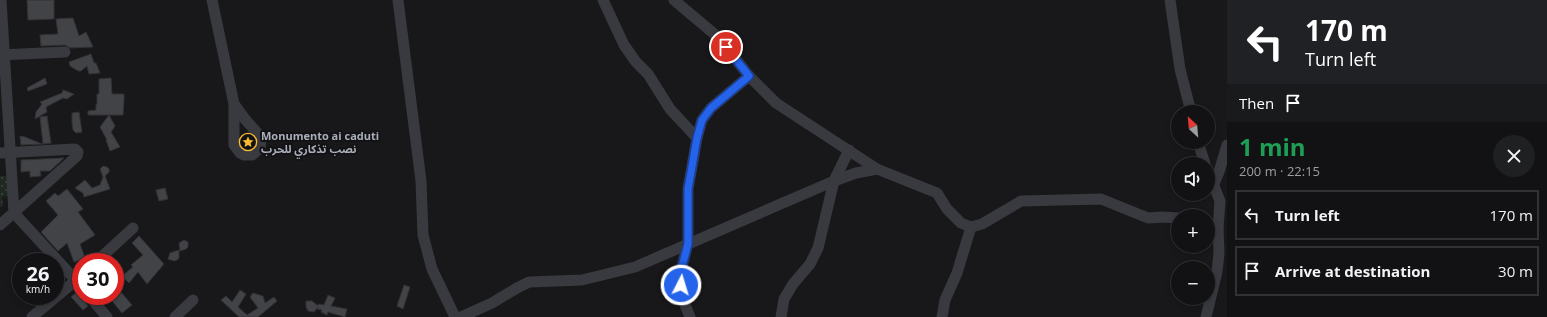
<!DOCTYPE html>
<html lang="en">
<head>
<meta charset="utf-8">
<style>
  body { margin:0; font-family:"Open Sans","Noto Sans Arabic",sans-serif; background:#1f2022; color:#f1f3f6; height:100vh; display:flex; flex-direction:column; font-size:15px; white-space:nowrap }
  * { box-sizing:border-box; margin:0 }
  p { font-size:13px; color:#9c9ea0 }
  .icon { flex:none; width:22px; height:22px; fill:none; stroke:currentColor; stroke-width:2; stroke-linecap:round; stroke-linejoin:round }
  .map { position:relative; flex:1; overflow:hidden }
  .panel { display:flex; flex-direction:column; background:#121214; width:320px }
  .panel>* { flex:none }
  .hud { background:#202124; color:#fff; overflow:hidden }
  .needle { width:26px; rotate:334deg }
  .controls { position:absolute; left:1171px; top:105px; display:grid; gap:8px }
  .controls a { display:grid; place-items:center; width:44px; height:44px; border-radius:50%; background:#121214; box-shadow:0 2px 6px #0003,0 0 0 1px #313234; font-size:20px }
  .speed { position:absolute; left:12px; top:253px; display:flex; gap:8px; font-size:20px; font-weight:700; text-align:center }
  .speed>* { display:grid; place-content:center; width:52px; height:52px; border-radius:50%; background:#121214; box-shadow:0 2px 6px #0003,0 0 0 1px #313234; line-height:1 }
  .speed small { font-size:10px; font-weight:400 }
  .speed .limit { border:6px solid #d22; background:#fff; color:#111 }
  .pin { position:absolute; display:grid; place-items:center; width:34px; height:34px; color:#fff; margin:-17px; border:2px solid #fff; border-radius:50%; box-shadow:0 1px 4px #0007 }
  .me { position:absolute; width:44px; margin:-22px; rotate:5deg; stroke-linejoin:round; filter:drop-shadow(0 0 3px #0008) }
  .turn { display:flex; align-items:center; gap:14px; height:84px; padding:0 12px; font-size:18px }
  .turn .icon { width:52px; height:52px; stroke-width:2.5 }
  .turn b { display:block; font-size:28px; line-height:34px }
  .then { display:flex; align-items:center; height:38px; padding:0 12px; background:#0003; gap:8px; font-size:15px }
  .round { display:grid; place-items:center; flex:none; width:42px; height:42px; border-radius:21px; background:#1f2022 }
  .summary { display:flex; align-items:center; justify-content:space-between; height:68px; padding:0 12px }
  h1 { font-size:24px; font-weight:700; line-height:30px; color:#1e9e55 }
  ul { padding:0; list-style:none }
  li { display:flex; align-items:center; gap:12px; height:50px; margin:0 8px 6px; padding:0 4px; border:2px solid #313234; border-radius:0px }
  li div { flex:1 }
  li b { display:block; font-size:15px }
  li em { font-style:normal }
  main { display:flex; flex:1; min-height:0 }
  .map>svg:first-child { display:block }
  .park { fill:url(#park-dots) }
  .building { fill:#424347; stroke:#323236 }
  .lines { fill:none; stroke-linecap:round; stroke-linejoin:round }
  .minor { stroke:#393a3f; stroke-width:11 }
  .route-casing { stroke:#184099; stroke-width:10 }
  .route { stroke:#2563eb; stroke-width:7 }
  .labels { text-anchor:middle; stroke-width:4; stroke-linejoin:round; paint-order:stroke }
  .poi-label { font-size:11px; font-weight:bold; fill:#aaaeba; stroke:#131315; text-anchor:start }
</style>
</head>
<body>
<main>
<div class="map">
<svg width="1227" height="317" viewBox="0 0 1227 317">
  <defs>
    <pattern id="park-dots" width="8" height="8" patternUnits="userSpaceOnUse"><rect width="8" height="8" fill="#1f2921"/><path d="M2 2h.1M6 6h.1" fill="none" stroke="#3d463f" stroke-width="1.8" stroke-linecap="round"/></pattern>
  </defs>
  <rect width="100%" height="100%" fill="#18181a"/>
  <path class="park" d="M0,176H7L8,196L2,197L3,206L0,207Z"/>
  <g class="building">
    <path d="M27,0H54V19L28,20Z"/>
    <path d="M73,18L79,36L86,32L93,47L70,48L65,45L41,46L40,35L58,34L56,19Z"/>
    <path d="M91,54L94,63H96L100,73L89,74L87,66L81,71H78L70,66L69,62Z"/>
    <path d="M45,78L47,84L28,91L27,88Z"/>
    <path d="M111,78L112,94H124V101L123,115H109L115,126L111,132L120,147L110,151L106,140H107L100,127L109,115H88V111L96,110V104H97V94H99V79Z"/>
    <path d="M63,90L74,94L67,99L63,98L46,107L47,112L35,119L36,112L42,104L40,102L62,93Z"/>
    <path d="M79,112L82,132L76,133L73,130L72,123V113Z"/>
    <path d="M47,116L51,143L43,144L40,117Z"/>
    <path d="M20,136L25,137L42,144L21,145Z"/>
    <path d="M64,158L50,171H40L41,176L30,177V171L21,172V160Z"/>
    <path d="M103,166L107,167L109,169V172L105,176L110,189L84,197L83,193L75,188L85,180L92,188L100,185L103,177L100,169Z"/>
    <path d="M165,188L168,199L159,201L156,190Z"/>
    <path d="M67,189L83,209L78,212L95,235L80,244L85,258L74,262L67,243L58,251L41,232L58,215L46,201L55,193L58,196Z"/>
    <path d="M139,236L164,264L147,284L138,272L129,283L122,276L133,267L131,265L143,255L132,243Z"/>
    <path d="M184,240L188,242V247L186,249L180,251L179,243Z"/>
    <path d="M179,250V258L177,260L174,261L168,259L170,253Z"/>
    <path d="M60,273L65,279L55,289V277Z"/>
    <path d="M115,285L132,305L122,313L108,296H115Z"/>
    <path d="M404,285L410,287L403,309L397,306Z"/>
    <path d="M240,290L246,294L238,307L247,315L258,308L250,297L253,293L263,296L265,303L274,297L277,301L258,317H239L221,300L226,296L232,302Z"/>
    <path d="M77,292L88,306L83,310L71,297Z"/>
    <path d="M328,295L335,298L331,306L347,309L345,317L328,312L327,315L321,312L322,310L317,309L318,307L314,312L308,311L306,307V301H312L318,306V304L324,305Z"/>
  </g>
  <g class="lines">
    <g class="minor">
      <path d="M1,0L14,213L81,286"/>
      <path d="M212,0L234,104V145L240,153L244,155H252L260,148L261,140L260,136L245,119L234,104"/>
      <path d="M398,0L421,181L423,235L432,269L455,317"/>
      <path d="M603,0L624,45L636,62L648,74L670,109L697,138"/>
      <path d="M674,0L719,38L749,76L776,103L877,169L937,193L947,209L961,223L971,227L982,224L1021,201L1101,199L1148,218L1162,217L1178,218"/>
      <path d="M1170,0L1180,69L1191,112"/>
      <path d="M0,55L65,52"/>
      <path d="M1198,142L1205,164"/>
      <path d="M0,153L75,149L78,152L77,156L0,225"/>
      <path d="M1208,171L1220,201L1218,228"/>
      <path d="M1214,184L1219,172L1227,145"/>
      <path d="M96,262L133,228"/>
      <path d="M89,296L107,317"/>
      <path d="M32,317L81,276"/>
      <path d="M175,317L193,300"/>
      <path d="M461,317L492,303L517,288L529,282L582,280L635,267L834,181L856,173L877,169"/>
      <path d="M690,317L681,295L680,274L688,243V189L697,138L702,120L711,108L749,76"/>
      <path d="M781,317L784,299L793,284L810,264L818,248L834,181L849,150"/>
      <path d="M942,317L945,300L957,273L971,227"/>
      <path d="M1206,317L1217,272L1219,253L1218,228L1208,225"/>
    </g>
  </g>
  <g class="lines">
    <defs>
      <path id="route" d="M681,285L680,274L688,244V189L697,138L702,120L711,108L749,76L726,47"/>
    </defs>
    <use href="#route" class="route-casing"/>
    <use href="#route" class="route"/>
  </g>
  <defs>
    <symbol id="sight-ring" viewBox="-11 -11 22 22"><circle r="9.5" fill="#131315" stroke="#fabb30" stroke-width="1.5"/><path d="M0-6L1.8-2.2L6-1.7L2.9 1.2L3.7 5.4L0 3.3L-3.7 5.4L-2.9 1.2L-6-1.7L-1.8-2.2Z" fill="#fabb30"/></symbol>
  </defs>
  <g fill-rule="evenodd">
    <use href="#sight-ring" x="238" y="132" width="20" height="20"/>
  </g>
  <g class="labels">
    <g class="poi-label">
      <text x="261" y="140">Monumento ai caduti<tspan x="261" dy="13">نصب تذكاري للحرب</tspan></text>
    </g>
  </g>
</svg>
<div class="controls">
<a><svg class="needle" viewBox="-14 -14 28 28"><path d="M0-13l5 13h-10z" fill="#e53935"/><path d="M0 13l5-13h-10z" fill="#9c9ea0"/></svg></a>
<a><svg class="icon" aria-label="sound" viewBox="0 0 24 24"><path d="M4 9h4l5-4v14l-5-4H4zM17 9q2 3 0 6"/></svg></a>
<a>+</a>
<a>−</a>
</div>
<div class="speed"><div>26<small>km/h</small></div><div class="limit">30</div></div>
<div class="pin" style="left:726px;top:47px;background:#d93025"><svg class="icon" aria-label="arrive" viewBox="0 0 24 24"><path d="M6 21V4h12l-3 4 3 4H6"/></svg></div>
<svg class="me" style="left:681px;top:285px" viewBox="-20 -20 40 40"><circle r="17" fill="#2563eb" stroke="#fff" stroke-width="3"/><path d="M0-11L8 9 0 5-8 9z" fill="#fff"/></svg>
</div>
<section class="panel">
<div class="hud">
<div class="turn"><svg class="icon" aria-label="left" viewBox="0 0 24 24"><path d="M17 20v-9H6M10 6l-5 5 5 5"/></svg><div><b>170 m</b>Turn left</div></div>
<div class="then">Then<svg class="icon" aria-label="arrive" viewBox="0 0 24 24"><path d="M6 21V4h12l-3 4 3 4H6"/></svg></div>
</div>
<div class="summary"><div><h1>1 min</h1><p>200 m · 22:15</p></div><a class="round"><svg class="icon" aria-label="close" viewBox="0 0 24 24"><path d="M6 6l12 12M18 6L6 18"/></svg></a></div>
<ul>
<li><svg class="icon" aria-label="left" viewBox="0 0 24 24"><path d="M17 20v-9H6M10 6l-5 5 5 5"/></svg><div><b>Turn left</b></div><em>170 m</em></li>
<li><svg class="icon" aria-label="arrive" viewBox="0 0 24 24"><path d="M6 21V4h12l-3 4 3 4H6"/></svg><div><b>Arrive at destination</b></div><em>30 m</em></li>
</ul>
</section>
</main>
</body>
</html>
